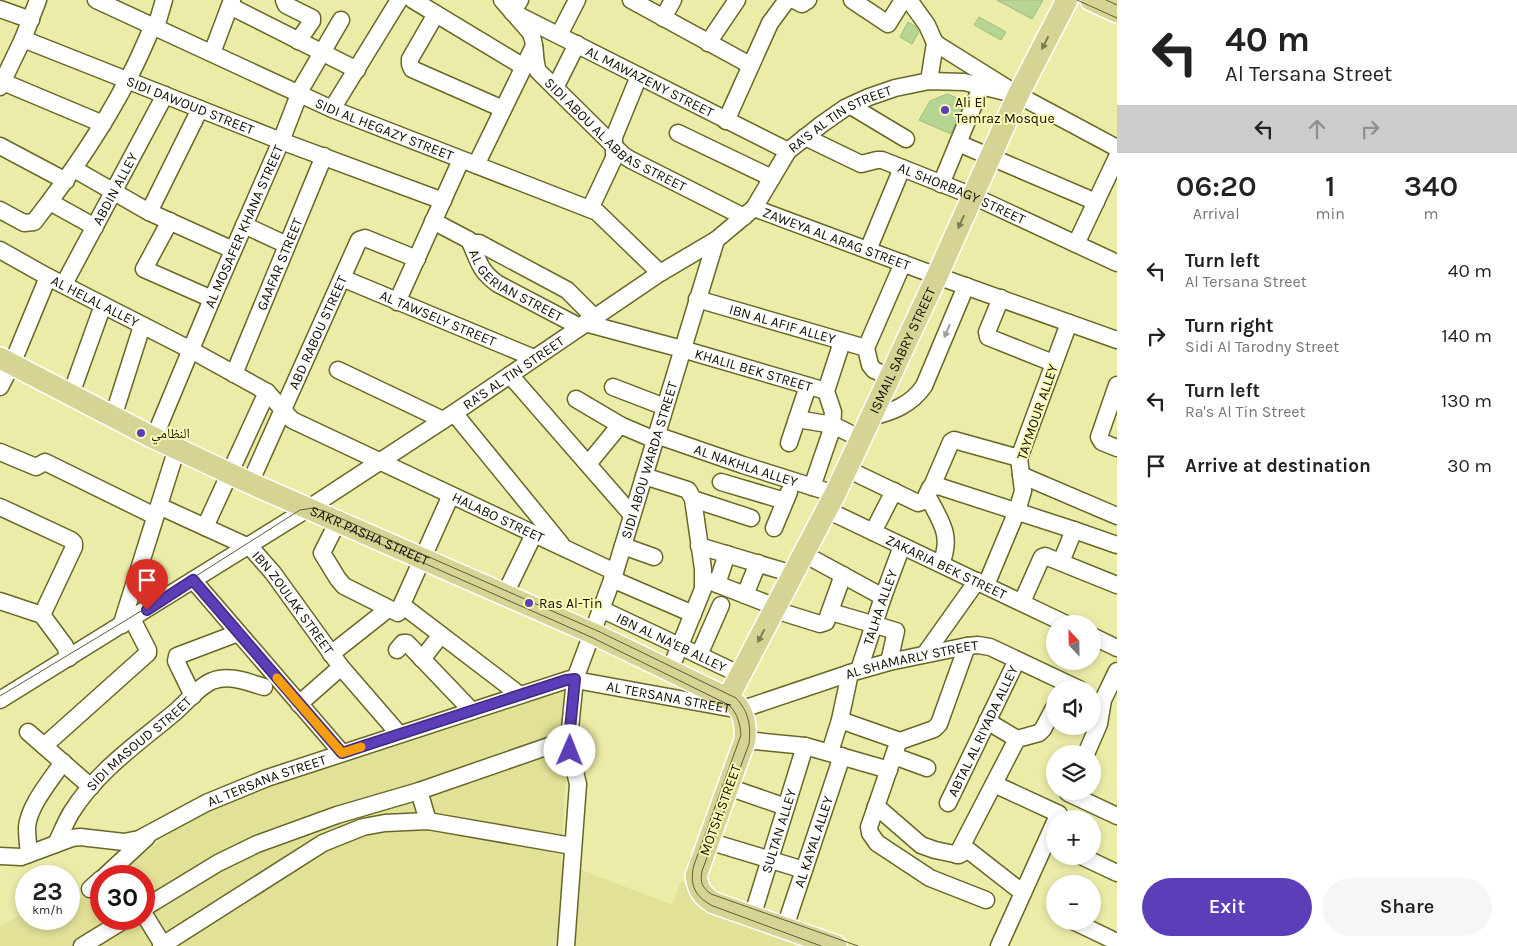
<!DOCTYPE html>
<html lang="en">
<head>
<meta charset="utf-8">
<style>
  body { margin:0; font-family:Karla,"Noto Naskh Arabic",sans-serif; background:#f6f6f6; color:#222; height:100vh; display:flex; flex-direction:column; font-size:19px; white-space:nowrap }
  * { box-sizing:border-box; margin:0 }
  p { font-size:16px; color:#767676 }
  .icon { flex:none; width:28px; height:28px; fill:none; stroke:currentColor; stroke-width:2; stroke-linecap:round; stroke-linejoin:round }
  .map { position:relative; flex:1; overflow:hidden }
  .drawer { display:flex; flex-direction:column; background:#fff; width:400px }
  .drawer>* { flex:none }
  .hud { background:#fff; color:#222; overflow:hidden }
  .needle { width:32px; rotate:338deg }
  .controls { position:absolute; left:1046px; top:615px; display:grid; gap:10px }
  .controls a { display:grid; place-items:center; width:55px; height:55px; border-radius:50%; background:#fff; box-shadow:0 2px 8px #0003; font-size:25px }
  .speed { position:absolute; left:15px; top:865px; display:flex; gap:10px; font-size:25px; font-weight:700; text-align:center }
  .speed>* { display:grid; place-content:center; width:65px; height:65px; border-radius:50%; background:#fff; box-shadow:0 2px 8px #0003; line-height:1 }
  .speed small { font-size:12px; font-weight:400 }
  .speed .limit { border:8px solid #d22; background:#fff; color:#111 }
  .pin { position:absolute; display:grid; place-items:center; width:42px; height:42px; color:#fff; margin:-51px -21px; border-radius:50% 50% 50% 0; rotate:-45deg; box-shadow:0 0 5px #0007 }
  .pin .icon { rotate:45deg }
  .me { position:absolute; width:55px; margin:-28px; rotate:1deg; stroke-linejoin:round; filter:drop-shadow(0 0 4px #0008) }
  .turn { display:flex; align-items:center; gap:18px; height:105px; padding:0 25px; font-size:22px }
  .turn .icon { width:65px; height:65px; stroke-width:2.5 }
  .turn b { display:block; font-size:35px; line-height:42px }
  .lanes { display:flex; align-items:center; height:48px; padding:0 25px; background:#0003; justify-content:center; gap:25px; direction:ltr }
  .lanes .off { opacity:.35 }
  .eta { display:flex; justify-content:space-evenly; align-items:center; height:85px; text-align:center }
  .eta b { font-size:30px; font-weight:600; line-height:35px }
  .action { display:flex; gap:10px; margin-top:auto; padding:10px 25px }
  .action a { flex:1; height:58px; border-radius:30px; background:#5c3fb8; color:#fff; font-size:20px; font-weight:600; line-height:58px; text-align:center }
  .action a+a { background:#f6f6f6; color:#222 }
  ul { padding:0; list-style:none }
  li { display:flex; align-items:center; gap:15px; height:65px; padding:0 25px }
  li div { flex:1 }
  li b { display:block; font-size:19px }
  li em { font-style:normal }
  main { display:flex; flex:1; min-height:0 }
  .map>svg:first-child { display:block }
  .built { fill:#e1e197 }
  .building { fill:#b6d492; stroke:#a1bc81 }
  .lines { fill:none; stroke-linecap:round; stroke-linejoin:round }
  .minor-casing { stroke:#686726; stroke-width:19 }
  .major-casing { stroke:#fff; stroke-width:24 }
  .minor { stroke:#fff; stroke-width:16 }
  .major { stroke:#d6d495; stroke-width:21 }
  .tram { stroke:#5d5c3a; stroke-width:1 }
  .oneway { fill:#7d7c52 }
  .oneway2 { fill:#a09f99 }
  .route-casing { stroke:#3c2978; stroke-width:12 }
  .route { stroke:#5c3fb8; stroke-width:9 }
  .slow { stroke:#f59e0b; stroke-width:9 }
  .poi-dot { fill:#5c3fb8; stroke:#f9fab6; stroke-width:2 }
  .labels { text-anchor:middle; stroke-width:4; stroke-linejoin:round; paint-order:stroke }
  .street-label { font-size:14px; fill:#111000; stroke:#f9fab6 }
  .poi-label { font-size:14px; fill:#111000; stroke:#f9fab6; text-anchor:start }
</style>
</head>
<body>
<main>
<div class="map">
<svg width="1117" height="946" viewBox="0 0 1117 946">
  <rect width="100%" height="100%" fill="#ececa9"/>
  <path class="built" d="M571,681L561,862L672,905L681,881L849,946H0V927L26,911V919H69V895L75,903L101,885V919H144V876H114L190,818L295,775Z"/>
  <g class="building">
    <path d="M997,0H1043L1032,19Z"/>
    <path d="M979,17L1006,32L1001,40L974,25Z"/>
    <path d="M908,22L915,26L919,32L912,44L900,37Z"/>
    <path d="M947,94L965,101L951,134L919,120L930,101Z"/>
  </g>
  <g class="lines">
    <defs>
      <g id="minor">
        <path id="s1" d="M96,0L332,109L597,212L660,273"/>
        <path d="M284,0L286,5L312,18V21L298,41"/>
        <path d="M413,0L524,67"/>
        <path id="s2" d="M502,0L530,32C537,44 533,58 538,71L623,155L631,160L744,217"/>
        <path id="s3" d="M520,0L512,12L788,151"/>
        <path d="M631,0L750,65"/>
        <path d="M794,0L802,4L808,0"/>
        <path d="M852,0L888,24L903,0"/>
        <path d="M909,0L927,25L935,43L929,81"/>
        <path d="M230,6L357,70"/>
        <path d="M0,9L31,20"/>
        <path d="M436,14L410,59V64L412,69L503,109"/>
        <path d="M663,18L673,0"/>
        <path d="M156,27L164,0"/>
        <path d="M559,35L577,0"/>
        <path id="s4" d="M23,39L281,141L443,201"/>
        <path d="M708,43L737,0"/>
        <path d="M935,43L1018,95L1117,148"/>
        <path d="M212,53L232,0"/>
        <path d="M3,82L103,124"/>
        <path d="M0,87L23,39L38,0"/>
        <path d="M555,88L577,44"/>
        <path d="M851,106L906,139"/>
        <path d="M332,109L399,0"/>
        <path d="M726,121L770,23L787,0"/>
        <path d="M678,133L772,178"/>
        <path id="s5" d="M805,137L861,164L877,160H882L973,196L1117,263"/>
        <path d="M958,143L1096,202"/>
        <path d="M0,146L66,181"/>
        <path d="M476,165L534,46"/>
        <path d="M74,169L149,212L233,250"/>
        <path d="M941,184L982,85"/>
        <path d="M50,202L95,227"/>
        <path id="s6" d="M754,208L937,276L1117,340"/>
        <path d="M590,209L614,158V137L639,76"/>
        <path d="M0,210L24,223L34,222C69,177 101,131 127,81C137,63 145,44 153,25"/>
        <path d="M149,212L200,109"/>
        <path d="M170,221L144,269L212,299"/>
        <path id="s7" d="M433,221L469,240C479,260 478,270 498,284L580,327"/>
        <path d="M244,225L287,245"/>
        <path d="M471,243H479L567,290L594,317"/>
        <path d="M1076,244L1117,157"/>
        <path id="s8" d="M0,250L48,277L191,350L267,392L292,420L615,572"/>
        <path d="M868,250L902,168"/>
        <path id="s9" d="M342,278L534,358"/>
        <path id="s10" d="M64,284L165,95"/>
        <path d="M1001,298L987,332L988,337L1053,363"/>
        <path id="s11" d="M697,299L866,348"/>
        <path d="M397,302L461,160"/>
        <path id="s12" d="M585,323L682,349L826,391"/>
        <path d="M338,370L443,420"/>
        <path id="s13" d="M234,374L324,156"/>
        <path d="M510,375L632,515"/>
        <path d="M890,377L874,370L870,365L866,348L903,263"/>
        <path d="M1117,385L1099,437L1102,442L1117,448"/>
        <path d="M0,387L12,364L48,277"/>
        <path d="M613,387L665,407"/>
        <path d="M71,394L103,305"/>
        <path d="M576,399L620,425L655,440"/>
        <path d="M454,413L561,544"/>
        <path d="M113,417L142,326"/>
        <path d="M871,417C892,412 911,405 924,386L966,286"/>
        <path d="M797,419L833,425L861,439"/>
        <path id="s14" d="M656,435L743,465L835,494"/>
        <path id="s15" d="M154,438L212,299L281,141L302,87L341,20"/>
        <path d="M789,443L808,386"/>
        <path d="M0,452L36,467L45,462L155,516"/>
        <path d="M588,464L620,425"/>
        <path d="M847,469L918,503L924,501L930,488L938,486L1074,530L1117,545"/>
        <path d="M1021,475L1117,516"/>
        <path d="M644,476L688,490L693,499L703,569V589L670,670"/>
        <path d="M721,482L785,501"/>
        <path id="s16" d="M250,483L359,240L365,238L417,259"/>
        <path d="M932,486L951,442L954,440L1019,458"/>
        <path d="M812,487L832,429L833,412L826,391L842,342"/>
        <path d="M927,495C940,521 953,534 941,564"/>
        <path d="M693,499L751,518"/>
        <path id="s17" d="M159,506L251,548L273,573L341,667L399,734"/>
        <path d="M0,507L71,540L74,543V547L42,615"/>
        <path id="s18" d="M827,510L1066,624"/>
        <path d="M338,521L322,553L338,579L344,586L398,613L451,495"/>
        <path d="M205,527L267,392"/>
        <path d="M774,528L789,492"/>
        <path d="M873,532L894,491"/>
        <path d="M623,546L654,557"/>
        <path d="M699,546L793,574"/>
        <path d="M804,554L883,597"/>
        <path d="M1061,562L1074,530"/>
        <path d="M612,579L693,614"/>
        <path d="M704,579L776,607"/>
        <path d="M193,580L342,753"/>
        <path d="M717,584L727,554"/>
        <path d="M986,585L1017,511L1023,491L1019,458L1069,323"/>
        <path d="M505,594L534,534"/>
        <path d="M745,595L758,563"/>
        <path d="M0,601L42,615L65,646L69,658"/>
        <path d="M1022,602L1042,557L1045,556L1117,585"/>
        <path d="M402,605L520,695"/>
        <path id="s19" d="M601,609L741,675"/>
        <path d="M775,610L820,624L826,622L843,575"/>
        <path d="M831,612L896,631L889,662"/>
        <path d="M122,625V623L177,448"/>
        <path d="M1092,636L1117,648"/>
        <path d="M967,646L939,724L934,729L900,741L898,743L869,827L870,833L877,843L930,878L986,900"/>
        <path d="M397,650L403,643H407L472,711"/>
        <path d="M331,654L388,609"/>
        <path d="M925,654L977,581"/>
        <path d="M699,655L721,605"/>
        <path d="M422,659L441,635"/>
        <path id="s20" d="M859,670L883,597L902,546"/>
        <path d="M193,696L176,661L177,656L238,633"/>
        <path id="s21" d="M0,700L309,508L454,413L660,273L716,240L754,208L788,151L822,124L845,108L869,97L895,88L929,81L964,82L1018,95"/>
        <path d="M299,704L341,667"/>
        <path d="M840,720L900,741"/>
        <path d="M987,721L1017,739"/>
        <path d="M28,732L91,787"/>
        <path d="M745,740L805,746L889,770"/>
        <path d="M44,746L148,653V650L132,619"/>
        <path d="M830,752L840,720L850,673"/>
        <path d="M1086,754L1099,724L1103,700L1117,671"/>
        <path d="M894,756L927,768"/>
        <path d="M994,784L1059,814"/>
        <path d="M728,787L786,807"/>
        <path d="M419,791L428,821"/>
        <path d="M1068,793L1117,816"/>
        <path id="s22" d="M948,803L1017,660"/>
        <path d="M876,806L921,845L935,850L959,855L968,850L1023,893"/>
        <path d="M708,841L804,870"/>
        <path id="s23" d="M56,844C61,834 65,823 71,813C97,771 137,744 174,713C186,703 198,687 212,681C230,674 247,682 264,687"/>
        <path d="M29,854C28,845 27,836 27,827C29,805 51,780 63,762"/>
        <path d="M957,855L1017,739L1039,733L1043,729L1055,706"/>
        <path id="s24" d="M0,856L21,857L72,838L80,837L124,842L139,839L206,803L267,778L570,679L740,710L850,673L889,662L967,646L978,645L990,647L1079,689"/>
        <path d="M1081,856L1117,873"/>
        <path d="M105,876L147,837"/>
        <path d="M90,889L101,879"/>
        <path d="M144,908L218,863L257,844L337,815L419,791L569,739"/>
        <path d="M144,914L163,945"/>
        <path id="s25" d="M752,917L805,746"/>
        <path d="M1073,921L1117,942"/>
        <path id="s26" d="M785,927L842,756"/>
        <path d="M82,946L126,919"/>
        <path d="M161,946L323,843L363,827L385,823L428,821L572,846"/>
        <path id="s27" d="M566,946L578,784L570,751L569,739L575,679L615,572L716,240"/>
        <path d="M999,946L1055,822"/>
      </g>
      <g id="major">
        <path d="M1091,0L1117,12"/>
        <path id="s28" d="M0,358L154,438L250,483L592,633L733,701C744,712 746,724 745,740L696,876C698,889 702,896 714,903L836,946"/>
        <path id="s29" d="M728,698L835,494L937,276L1018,95L1067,0"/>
      </g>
    </defs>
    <use href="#minor" class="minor-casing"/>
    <use href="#major" class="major-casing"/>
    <use href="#minor" class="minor"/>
    <use href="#major" class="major"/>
    <g class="tram">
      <path d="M1077,0L1117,18"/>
      <path d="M1106,0L1117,5"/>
      <path d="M340,526L591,637L729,705C738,714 740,724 741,735L694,865C689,885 695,897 713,906L821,946"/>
      <path d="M0,696L133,616L300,510L313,508L324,511L600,632L736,698C749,712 751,726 749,744L702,871C700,883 702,887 711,894L858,946"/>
    </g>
  </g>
  <defs><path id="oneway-solid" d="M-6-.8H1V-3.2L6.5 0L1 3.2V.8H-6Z" transform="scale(1.25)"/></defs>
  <g class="oneway">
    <use href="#oneway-solid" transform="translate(1045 43) rotate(117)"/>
    <use href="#oneway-solid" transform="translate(961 222) rotate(114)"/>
    <use href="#oneway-solid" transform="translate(761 636) rotate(117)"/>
  </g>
  <use class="oneway2" href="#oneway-solid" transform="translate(947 331) rotate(113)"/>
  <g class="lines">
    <defs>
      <path id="route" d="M147,610L193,580L342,753L566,680L575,679L569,739L570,751"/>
    </defs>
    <use href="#route" class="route-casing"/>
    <use href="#route" class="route"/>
    <path class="slow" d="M277,678L342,753L361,747"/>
  </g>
  <g class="poi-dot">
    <circle cx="945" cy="110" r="5"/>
    <circle cx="141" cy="433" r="5"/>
    <circle cx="529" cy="603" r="5"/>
  </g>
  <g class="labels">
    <g class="street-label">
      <text dy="5" stroke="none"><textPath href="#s3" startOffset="169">AL MAWAZENY STREET</textPath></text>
      <text dy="5" stroke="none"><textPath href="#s4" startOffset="180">SIDI DAWOUD STREET</textPath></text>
      <text dy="5" stroke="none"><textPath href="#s21" startOffset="1029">RA'S AL TIN STREET</textPath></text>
      <text dy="5" stroke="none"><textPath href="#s1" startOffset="316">SIDI AL HEGAZY STREET</textPath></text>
      <text dy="5" stroke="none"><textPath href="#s2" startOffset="184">SIDI ABOU AL ABBAS STREET</textPath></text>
      <text dy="5" stroke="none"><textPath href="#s10" startOffset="108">ABDIN ALLEY</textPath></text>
      <text dy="5" stroke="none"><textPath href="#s5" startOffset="170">AL SHORBAGY STREET</textPath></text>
      <text dy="5" stroke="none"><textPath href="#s15" startOffset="230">AL MOSAFER KHANA STREET</textPath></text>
      <text dy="5" stroke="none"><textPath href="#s6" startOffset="88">ZAWEYA AL ARAG STREET</textPath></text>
      <text dy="5" stroke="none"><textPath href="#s13" startOffset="119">GAAFAR STREET</textPath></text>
      <text dy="5" stroke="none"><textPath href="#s7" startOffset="109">AL GERIAN STREET</textPath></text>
      <text dy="5" stroke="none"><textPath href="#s8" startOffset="108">AL HELAL ALLEY</textPath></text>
      <text dy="5" stroke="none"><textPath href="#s9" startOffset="104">AL TAWSELY STREET</textPath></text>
      <text dy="5" stroke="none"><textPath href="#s11" startOffset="89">IBN AL AFIF ALLEY</textPath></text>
      <text dy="5" stroke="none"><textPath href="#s16" startOffset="165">ABD RABOU STREET</textPath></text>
      <text dy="5" stroke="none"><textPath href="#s29" startOffset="389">ISMAIL SABRY STREET</textPath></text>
      <text dy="5" stroke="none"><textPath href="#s12" startOffset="175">KHALIL BEK STREET</textPath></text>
      <text dy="5" stroke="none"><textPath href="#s21" startOffset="609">RA'S AL TIN STREET</textPath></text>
      <text transform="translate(1037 412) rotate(-71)" y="5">TAYMOUR ALLEY</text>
      <text dy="5" stroke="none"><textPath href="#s27" startOffset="500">SIDI ABOU WARDA STREET</textPath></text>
      <text dy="5" stroke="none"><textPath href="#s14" startOffset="95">AL NAKHLA ALLEY</textPath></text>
      <text dy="5" stroke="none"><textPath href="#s8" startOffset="568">HALABO STREET</textPath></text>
      <text dy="5" stroke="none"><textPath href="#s28" startOffset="410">SAKR PASHA STREET</textPath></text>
      <text dy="5" stroke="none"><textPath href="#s18" startOffset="132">ZAKARIA BEK STREET</textPath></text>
      <text dy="5" stroke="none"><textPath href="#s17" startOffset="170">IBN ZOULAK STREET</textPath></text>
      <text dy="5" stroke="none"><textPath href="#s20" startOffset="66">TALHA ALLEY</textPath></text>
      <text dy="5" stroke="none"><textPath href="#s19" startOffset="78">IBN AL NA'EB ALLEY</textPath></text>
      <text dy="5" stroke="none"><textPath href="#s24" startOffset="956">AL SHAMARLY STREET</textPath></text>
      <text dy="5" stroke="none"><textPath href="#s24" startOffset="704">AL TERSANA STREET</textPath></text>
      <text dy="5" stroke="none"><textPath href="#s22" startOffset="80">ABTAL AL RIYADA ALLEY</textPath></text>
      <text dy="5" stroke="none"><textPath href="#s23" startOffset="132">SIDI MASOUD STREET</textPath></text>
      <text dy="5" stroke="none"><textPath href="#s24" startOffset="284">AL TERSANA STREET</textPath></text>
      <text transform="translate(720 810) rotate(-70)" y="5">MOTSH STREET</text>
      <text dy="5" stroke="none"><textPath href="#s25" startOffset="90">SULTAN ALLEY</textPath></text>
      <text dy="5" stroke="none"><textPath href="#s26" startOffset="90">AL KAYAL ALLEY</textPath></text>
    </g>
    <g class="poi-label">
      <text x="955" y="107">Ali El<tspan x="955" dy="16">Temraz Mosque</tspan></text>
      <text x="151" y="438">النظامي</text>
      <text x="539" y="608">Ras Al-Tin</text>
    </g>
  </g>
</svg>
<div class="controls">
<a><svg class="needle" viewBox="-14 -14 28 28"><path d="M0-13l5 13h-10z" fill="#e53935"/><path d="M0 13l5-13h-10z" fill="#767676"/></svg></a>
<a><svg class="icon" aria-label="sound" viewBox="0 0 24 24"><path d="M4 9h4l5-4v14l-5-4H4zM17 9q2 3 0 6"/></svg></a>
<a><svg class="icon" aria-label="layers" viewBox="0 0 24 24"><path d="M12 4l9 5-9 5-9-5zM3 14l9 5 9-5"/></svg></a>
<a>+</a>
<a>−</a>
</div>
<div class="speed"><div>23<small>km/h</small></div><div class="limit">30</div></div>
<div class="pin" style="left:147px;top:610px;background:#d93025"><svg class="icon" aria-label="arrive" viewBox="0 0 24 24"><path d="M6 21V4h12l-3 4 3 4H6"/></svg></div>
<svg class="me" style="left:570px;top:751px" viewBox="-20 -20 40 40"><circle r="19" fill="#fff"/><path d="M0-13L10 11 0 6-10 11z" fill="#5c3fb8"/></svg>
</div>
<section class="drawer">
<div class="hud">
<div class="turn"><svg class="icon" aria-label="left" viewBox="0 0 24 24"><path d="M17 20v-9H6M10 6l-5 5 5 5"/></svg><div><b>40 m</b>Al Tersana Street</div></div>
<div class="lanes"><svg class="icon" aria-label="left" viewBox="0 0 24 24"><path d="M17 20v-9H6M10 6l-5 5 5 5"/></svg><svg class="icon off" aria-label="ahead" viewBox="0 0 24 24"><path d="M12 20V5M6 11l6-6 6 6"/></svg><svg class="icon off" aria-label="right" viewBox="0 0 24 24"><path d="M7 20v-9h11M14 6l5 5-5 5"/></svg></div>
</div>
<div class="eta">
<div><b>06:20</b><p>Arrival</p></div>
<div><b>1</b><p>min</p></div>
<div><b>340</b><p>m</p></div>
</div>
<ul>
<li><svg class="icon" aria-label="left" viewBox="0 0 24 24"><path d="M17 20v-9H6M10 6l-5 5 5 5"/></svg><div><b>Turn left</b><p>Al Tersana Street</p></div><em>40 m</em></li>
<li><svg class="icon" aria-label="right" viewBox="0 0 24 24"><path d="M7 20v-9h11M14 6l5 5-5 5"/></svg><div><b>Turn right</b><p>Sidi Al Tarodny Street</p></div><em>140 m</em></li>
<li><svg class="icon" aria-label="left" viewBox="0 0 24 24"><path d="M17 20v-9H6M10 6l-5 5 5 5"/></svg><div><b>Turn left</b><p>Ra's Al Tin Street</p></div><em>130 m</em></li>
<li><svg class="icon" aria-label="arrive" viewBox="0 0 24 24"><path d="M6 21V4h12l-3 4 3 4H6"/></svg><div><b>Arrive at destination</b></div><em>30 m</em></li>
</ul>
<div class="action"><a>Exit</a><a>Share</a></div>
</section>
</main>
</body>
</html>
